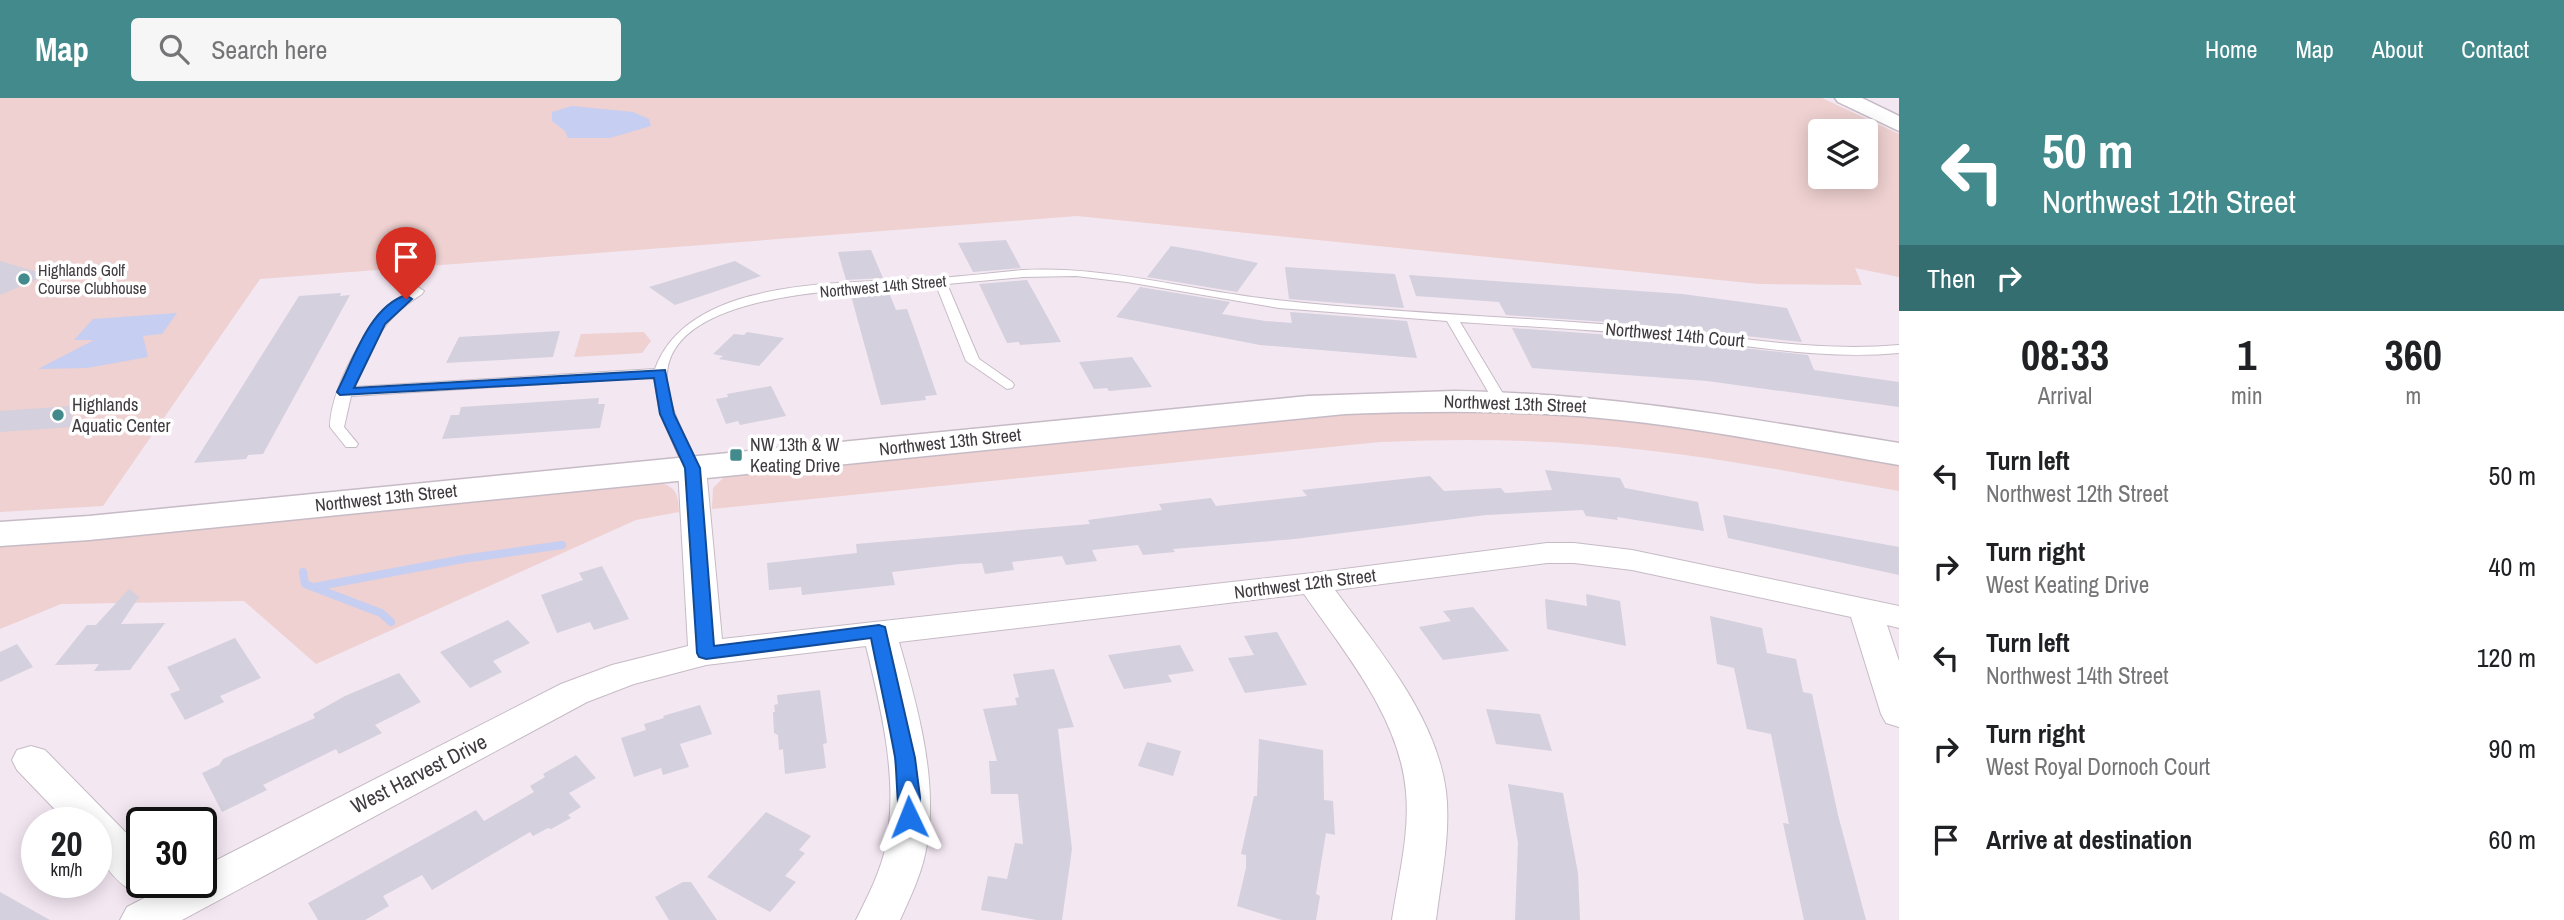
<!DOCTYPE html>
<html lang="en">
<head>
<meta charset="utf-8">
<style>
  body { margin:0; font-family:"Archivo Narrow",sans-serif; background:#f6f6f6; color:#202124; height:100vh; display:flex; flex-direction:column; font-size:26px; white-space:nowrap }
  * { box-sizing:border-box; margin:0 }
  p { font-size:23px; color:#757577 }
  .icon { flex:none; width:38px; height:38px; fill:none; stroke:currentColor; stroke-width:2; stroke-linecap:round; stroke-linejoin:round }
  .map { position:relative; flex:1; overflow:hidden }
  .panel { display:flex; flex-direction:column; background:#fff; width:665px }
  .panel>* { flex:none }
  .banner { background:#428a8c; color:#fff; overflow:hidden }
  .controls { position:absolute; left:1808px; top:21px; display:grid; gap:14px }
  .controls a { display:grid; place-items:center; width:70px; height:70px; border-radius:7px; background:#fff; box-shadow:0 4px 18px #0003; font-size:35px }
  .speed { position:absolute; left:21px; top:709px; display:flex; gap:14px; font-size:35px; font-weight:700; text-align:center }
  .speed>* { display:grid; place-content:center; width:91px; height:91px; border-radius:50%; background:#fff; box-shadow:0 4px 18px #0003; line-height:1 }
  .speed small { font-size:18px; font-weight:400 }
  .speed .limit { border:4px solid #111; border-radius:10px; background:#fff; color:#111 }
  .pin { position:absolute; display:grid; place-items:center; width:60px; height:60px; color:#fff; margin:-72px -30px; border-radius:50% 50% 50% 0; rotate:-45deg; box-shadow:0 0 7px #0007 }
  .pin .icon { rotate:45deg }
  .me { position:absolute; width:77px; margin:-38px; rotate:358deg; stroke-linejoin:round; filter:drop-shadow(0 0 5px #0008) }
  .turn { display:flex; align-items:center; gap:24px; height:147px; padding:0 28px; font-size:32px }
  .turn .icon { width:91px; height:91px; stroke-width:2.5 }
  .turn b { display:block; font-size:49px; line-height:60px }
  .then { display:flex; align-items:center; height:66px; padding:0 28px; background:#0003; gap:14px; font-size:26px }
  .eta { display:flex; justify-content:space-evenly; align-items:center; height:119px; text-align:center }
  .eta b { font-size:42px; font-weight:700; line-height:49px }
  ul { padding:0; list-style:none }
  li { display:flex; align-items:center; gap:21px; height:91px; padding:0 28px }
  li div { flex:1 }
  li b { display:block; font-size:26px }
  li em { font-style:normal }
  header { display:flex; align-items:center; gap:42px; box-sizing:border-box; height:98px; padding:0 35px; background:#428a8c; color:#fff }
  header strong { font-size:33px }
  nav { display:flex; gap:38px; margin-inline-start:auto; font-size:24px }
  .search { width:490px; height:63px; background:#f6f6f6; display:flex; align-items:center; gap:18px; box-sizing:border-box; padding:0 24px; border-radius:7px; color:#757577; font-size:26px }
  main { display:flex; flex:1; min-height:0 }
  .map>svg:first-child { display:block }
  .green { fill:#eed1d0; fill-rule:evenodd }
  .water { fill:#c6cef2 }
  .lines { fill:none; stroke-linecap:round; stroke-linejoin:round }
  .stream { stroke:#c6cef2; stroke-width:8 }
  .building { fill:#d4d0dd }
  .lane-casing { stroke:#c6bbc5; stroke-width:2 }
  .street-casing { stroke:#c6bbc5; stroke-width:2 }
  .secondary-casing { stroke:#c6bbc5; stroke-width:3 }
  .lane { fill:#fff; fill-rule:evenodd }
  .street { fill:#fff; fill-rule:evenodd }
  .secondary { fill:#fff; fill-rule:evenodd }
  .route { fill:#1a73e8; stroke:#114b97; stroke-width:2 }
  .poi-dot { fill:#428a8c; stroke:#fff; stroke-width:2.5 }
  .labels { text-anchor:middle; stroke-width:7; stroke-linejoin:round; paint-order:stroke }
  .far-poi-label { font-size:16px; fill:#3f3a3e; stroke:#fff; text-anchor:start }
  .far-street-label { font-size:16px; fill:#3f3a3e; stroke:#fff }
  .street-label { font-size:18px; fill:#3f3a3e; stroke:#fff }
  .poi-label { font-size:18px; fill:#3f3a3e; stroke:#fff; text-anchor:start }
  .near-street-label { font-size:21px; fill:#3f3a3e; stroke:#fff }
</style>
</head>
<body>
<header>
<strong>Map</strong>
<div class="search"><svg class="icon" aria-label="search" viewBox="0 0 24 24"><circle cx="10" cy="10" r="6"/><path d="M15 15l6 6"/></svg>Search here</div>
<nav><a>Home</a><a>Map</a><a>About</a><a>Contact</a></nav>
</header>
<main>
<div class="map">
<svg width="1899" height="822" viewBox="0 0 1899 822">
  <rect width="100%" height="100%" fill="#f3e7f2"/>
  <g class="green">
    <path d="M0,0H1822L1899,36V179L1855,170L1862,187L1759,186L1077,118L260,181L103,408L0,414ZM1820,33H1866V79H1820Z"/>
    <path d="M644,234L651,243L642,255L574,259L581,236Z"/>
    <path d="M1410,311L1552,314L1741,336L1899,364V393C1798,375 1696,355 1593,347C1523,341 1451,341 1380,344L712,411L713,390L723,380L734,376L1344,315Z"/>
    <path d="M659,384C677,390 678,396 679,414L636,422L316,566L244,503L61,506L0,531V445Z"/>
  </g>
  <g class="water">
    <path d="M572,8L633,14L649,21L651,28L610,40H568L565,33L552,23V14Z"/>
    <path d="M177,215L162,236L143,238L148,259L87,270L38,271L94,242H74L93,221Z"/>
  </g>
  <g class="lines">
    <g class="stream">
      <path d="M303,474L305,486L381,515L391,524"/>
      <path d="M314,489L463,461L562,447"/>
    </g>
  </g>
  <g class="building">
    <path d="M1006,142L1021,170L973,174L958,145Z"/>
    <path d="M1171,148L1200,153L1258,165L1237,194L1147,179Z"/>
    <path d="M871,152L883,180L846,182L838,154Z"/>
    <path d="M0,163L48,177L0,197Z"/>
    <path d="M735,163L761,178L675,207L649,189Z"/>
    <path d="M1285,169L1395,176L1404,210L1289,201Z"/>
    <path d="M1409,177L1682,196L1787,210L1802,244L1635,226L1506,217L1499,204L1416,198Z"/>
    <path d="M1027,182L1041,207L1061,244L1020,247L1019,244L1007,245L979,186Z"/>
    <path d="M1140,189L1230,204L1222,216L1265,223L1292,225L1290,214L1407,223L1417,260L1260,247L1116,219Z"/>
    <path d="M888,192L896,212L907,211L916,236L937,297L925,298L926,302L881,307L850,194Z"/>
    <path d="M341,195L340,198L350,197L263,356L248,357L246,361L194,365L299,198Z"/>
    <path d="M1512,230L1652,240L1808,257L1814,272L1899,284V309L1707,283L1532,270Z"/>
    <path d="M560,233L553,259L446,265L459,239Z"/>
    <path d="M747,234L784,240L759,268L719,261L723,258L713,256L734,236L744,237Z"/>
    <path d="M1132,259L1152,289L1109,293L1107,290L1094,291L1079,264Z"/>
    <path d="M771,288L786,318L740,327L738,323L726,326L716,301L728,299L727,296Z"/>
    <path d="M599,300L598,306H605L600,330L442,341L451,317H459L461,309Z"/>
    <path d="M71,308L72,329L0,334V313Z"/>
    <path d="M1545,372L1620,380L1625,390L1698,404L1704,433L1617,419L1618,422L1586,418L1583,412L1486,417L1295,441L1173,451L1175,454L1143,457L1138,447L1092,452L1097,463L1066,467L1062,458L1012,464L1014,472L985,476L982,465L960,466L892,474L895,487L802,497L801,489L769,492L767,465L857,455L856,446L1090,426L1088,422L1162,412L1159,406L1211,400L1216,408L1307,398L1302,392L1430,378L1444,393L1501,390L1505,395L1552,392Z"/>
    <path d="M1723,417L1899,449V477L1728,440Z"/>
    <path d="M602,468L629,521L594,532L590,524L557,535L541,497L583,482L579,475Z"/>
    <path d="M129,491L139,499L121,526L165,525L130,572L94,573L99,566L55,567L87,527H96Z"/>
    <path d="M1586,496L1620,503L1626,548L1547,531L1545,501L1587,508Z"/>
    <path d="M1473,509L1509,553L1443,562L1419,529L1451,523L1443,513Z"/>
    <path d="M1710,518L1762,530L1767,555L1796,561L1803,594L1812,596L1838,717L1866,822H1804L1783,725L1789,726L1771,636L1747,631L1734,570L1717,566Z"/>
    <path d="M508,522L530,545L493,563L502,574L470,590L440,554Z"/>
    <path d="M1277,534L1307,587L1245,595L1228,560L1254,557L1244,538Z"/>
    <path d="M235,540L261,580L220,598L224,604L185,622L170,596L180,592L167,569Z"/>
    <path d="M17,546L33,569L0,584V554Z"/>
    <path d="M1180,547L1194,573L1168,577L1172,584L1124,591L1108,557Z"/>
    <path d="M1054,571L1074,629L1058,631L1072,751L1062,822H1037L981,812L988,778L1007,781L1015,745L1023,746L1018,696H991L989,663H997L983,611L1017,607L1015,600L1019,599L1013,576Z"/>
    <path d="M399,575L421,604L375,627L382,635L339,656L336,651L263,687L267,692L222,714L202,675L219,667L223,661L315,620L313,616L345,598Z"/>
    <path d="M820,592L827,645L823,646L826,670L785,676L783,651L779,652L778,637L774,635L773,614H775L774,607L778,606L777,597Z"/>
    <path d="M700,607L712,636L680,646L689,669L663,677L661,670L634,679L621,640L646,632L644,626L664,620L663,618Z"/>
    <path d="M1486,611L1540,616L1552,653L1496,646Z"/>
    <path d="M1259,641L1323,652L1324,702L1333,703L1335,737L1326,735L1316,796L1320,798L1316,822H1282L1237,808L1246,770V757L1241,756L1254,698H1257Z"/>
    <path d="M1147,644L1181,653L1173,678L1138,668Z"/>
    <path d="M576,657L596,680L569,695L581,709L568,717L571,720L551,731L548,730L533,738L530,734L432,792L422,777L383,798L389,808L365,822H318L308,805L476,712L484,723L534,694L530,688L545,679L543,676Z"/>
    <path d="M1508,686L1563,695L1578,775L1580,822H1515L1518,745Z"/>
    <path d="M766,714L811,738L799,752L805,755L785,778L796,784L770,814L707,779Z"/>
    <path d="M683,784H691L717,822H669L655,799Z"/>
    <path d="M0,794L50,822H0Z"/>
  </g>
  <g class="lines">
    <defs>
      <path id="lane" d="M1023,172C1104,168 1180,190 1260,200C1384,215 1510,218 1635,229C1723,236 1810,255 1899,247V255C1825,262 1753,248 1680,240C1607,232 1533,229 1460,224L1508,304L1501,308L1494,304L1447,223L1279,210L1127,184L1076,178L1023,179L947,186L979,261L1012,284L1014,287L1012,290L1007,291L966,263L936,187C874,191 676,188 667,274C664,303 688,345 700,370L692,375L684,370L660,316L654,279L351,298L344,329L358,346L356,349H346L330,329C330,288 376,203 418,189L424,193L422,196C382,221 371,246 354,289L655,271C688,180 837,186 917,181C952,180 988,175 1023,172Z"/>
      <g id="street">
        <path d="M692,361L702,364L706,370L722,541L1313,475L1547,445H1574L1632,452L1899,508V530L1887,527L1899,563V629L1886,625L1881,616L1851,519L1632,472L1574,465H1547L1335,492C1379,552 1436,618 1446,693C1451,736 1441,780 1436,822H1392C1398,780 1410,737 1406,694C1400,620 1345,555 1304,496L899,544C917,607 938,680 927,746C923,773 911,798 900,822H856C868,798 881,773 886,747C899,683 881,610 866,548L706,567L634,586L587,604L182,822H120L127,809L175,784H201V770L561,586L612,567L688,548L678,370L682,364Z"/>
        <path d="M31,648L45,652L142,751V784H161L157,791C126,802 115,778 96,757V724H67L17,672L12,662L17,652Z"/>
      </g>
      <g id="secondary">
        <path d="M1835,0H1862L1899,18V33L1838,4Z"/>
        <path d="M1454,293C1607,295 1749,321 1899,345V367C1799,350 1700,329 1600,320C1515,312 1430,313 1345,316L89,442L0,448V424L89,418L1308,298Z"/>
      </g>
    </defs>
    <use href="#lane" class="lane-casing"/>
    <use href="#street" class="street-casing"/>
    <use href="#secondary" class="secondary-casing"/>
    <use href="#lane" class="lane"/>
    <use href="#street" class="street"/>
    <use href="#secondary" class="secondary"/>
  </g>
  <path class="route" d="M406,197L412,201L385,226L354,290L665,272L674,316L700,370L714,548L879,527L885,529L915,660L920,699V719L917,725L909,727L901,725C897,716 897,674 895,659C888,620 879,580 871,540L706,561L699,559L697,555L685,370L660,316L654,280L340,297L337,294C353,263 369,209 406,197Z"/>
  <g class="poi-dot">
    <circle cx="24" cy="181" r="7"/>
    <circle cx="58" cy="317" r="7"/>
    <rect x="729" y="350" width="14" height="14" rx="3.5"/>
  </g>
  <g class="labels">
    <g class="far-poi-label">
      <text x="38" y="178">Highlands Golf<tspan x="38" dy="18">Course Clubhouse</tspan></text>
    </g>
    <g class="far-street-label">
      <text transform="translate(883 188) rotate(-5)" y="6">Northwest 14th Street</text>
    </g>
    <g class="street-label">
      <text transform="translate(1675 237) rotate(5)" y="6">Northwest 14th Court</text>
      <text transform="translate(1515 306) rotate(2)" y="6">Northwest 13th Street</text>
      <text transform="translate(950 344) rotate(-6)" y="6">Northwest 13th Street</text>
      <text transform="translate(386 400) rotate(-6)" y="6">Northwest 13th Street</text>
      <text transform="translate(1305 486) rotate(-7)" y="6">Northwest 12th Street</text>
    </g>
    <g class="poi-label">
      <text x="72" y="313">Highlands<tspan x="72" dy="21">Aquatic Center</tspan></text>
      <text x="750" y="353">NW 13th &amp; W<tspan x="750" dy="21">Keating Drive</tspan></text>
    </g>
    <g class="near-street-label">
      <text transform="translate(419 676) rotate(-27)" y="7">West Harvest Drive</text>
    </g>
  </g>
</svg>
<div class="controls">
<a><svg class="icon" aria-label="layers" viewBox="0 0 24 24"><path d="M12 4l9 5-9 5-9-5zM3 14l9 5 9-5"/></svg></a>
</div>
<div class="speed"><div>20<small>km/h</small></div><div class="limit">30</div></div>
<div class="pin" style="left:406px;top:201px;background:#d93025"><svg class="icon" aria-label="arrive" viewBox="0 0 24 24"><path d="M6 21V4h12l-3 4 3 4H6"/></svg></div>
<svg class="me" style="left:909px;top:719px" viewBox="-20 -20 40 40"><path d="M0-17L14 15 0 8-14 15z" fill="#1a73e8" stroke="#fff" stroke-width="4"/></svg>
</div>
<section class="panel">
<div class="banner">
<div class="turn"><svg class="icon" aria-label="left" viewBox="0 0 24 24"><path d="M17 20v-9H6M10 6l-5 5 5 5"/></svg><div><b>50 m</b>Northwest 12th Street</div></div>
<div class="then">Then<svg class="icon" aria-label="right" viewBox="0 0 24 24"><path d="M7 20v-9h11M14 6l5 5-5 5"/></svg></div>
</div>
<div class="eta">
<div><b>08:33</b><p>Arrival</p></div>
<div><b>1</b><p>min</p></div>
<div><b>360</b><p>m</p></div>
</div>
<ul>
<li><svg class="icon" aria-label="left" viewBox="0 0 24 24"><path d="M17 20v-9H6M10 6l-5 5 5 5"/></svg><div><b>Turn left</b><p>Northwest 12th Street</p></div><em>50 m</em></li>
<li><svg class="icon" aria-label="right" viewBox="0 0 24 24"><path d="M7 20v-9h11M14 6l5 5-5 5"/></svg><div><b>Turn right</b><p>West Keating Drive</p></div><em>40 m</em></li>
<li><svg class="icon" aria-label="left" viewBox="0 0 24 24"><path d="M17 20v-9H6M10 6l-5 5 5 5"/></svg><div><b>Turn left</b><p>Northwest 14th Street</p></div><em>120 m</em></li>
<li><svg class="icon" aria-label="right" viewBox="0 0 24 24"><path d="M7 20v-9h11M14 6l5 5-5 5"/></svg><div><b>Turn right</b><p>West Royal Dornoch Court</p></div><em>90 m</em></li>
<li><svg class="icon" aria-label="arrive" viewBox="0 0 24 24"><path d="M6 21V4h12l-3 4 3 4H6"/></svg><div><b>Arrive at destination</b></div><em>60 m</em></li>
</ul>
</section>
</main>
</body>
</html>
